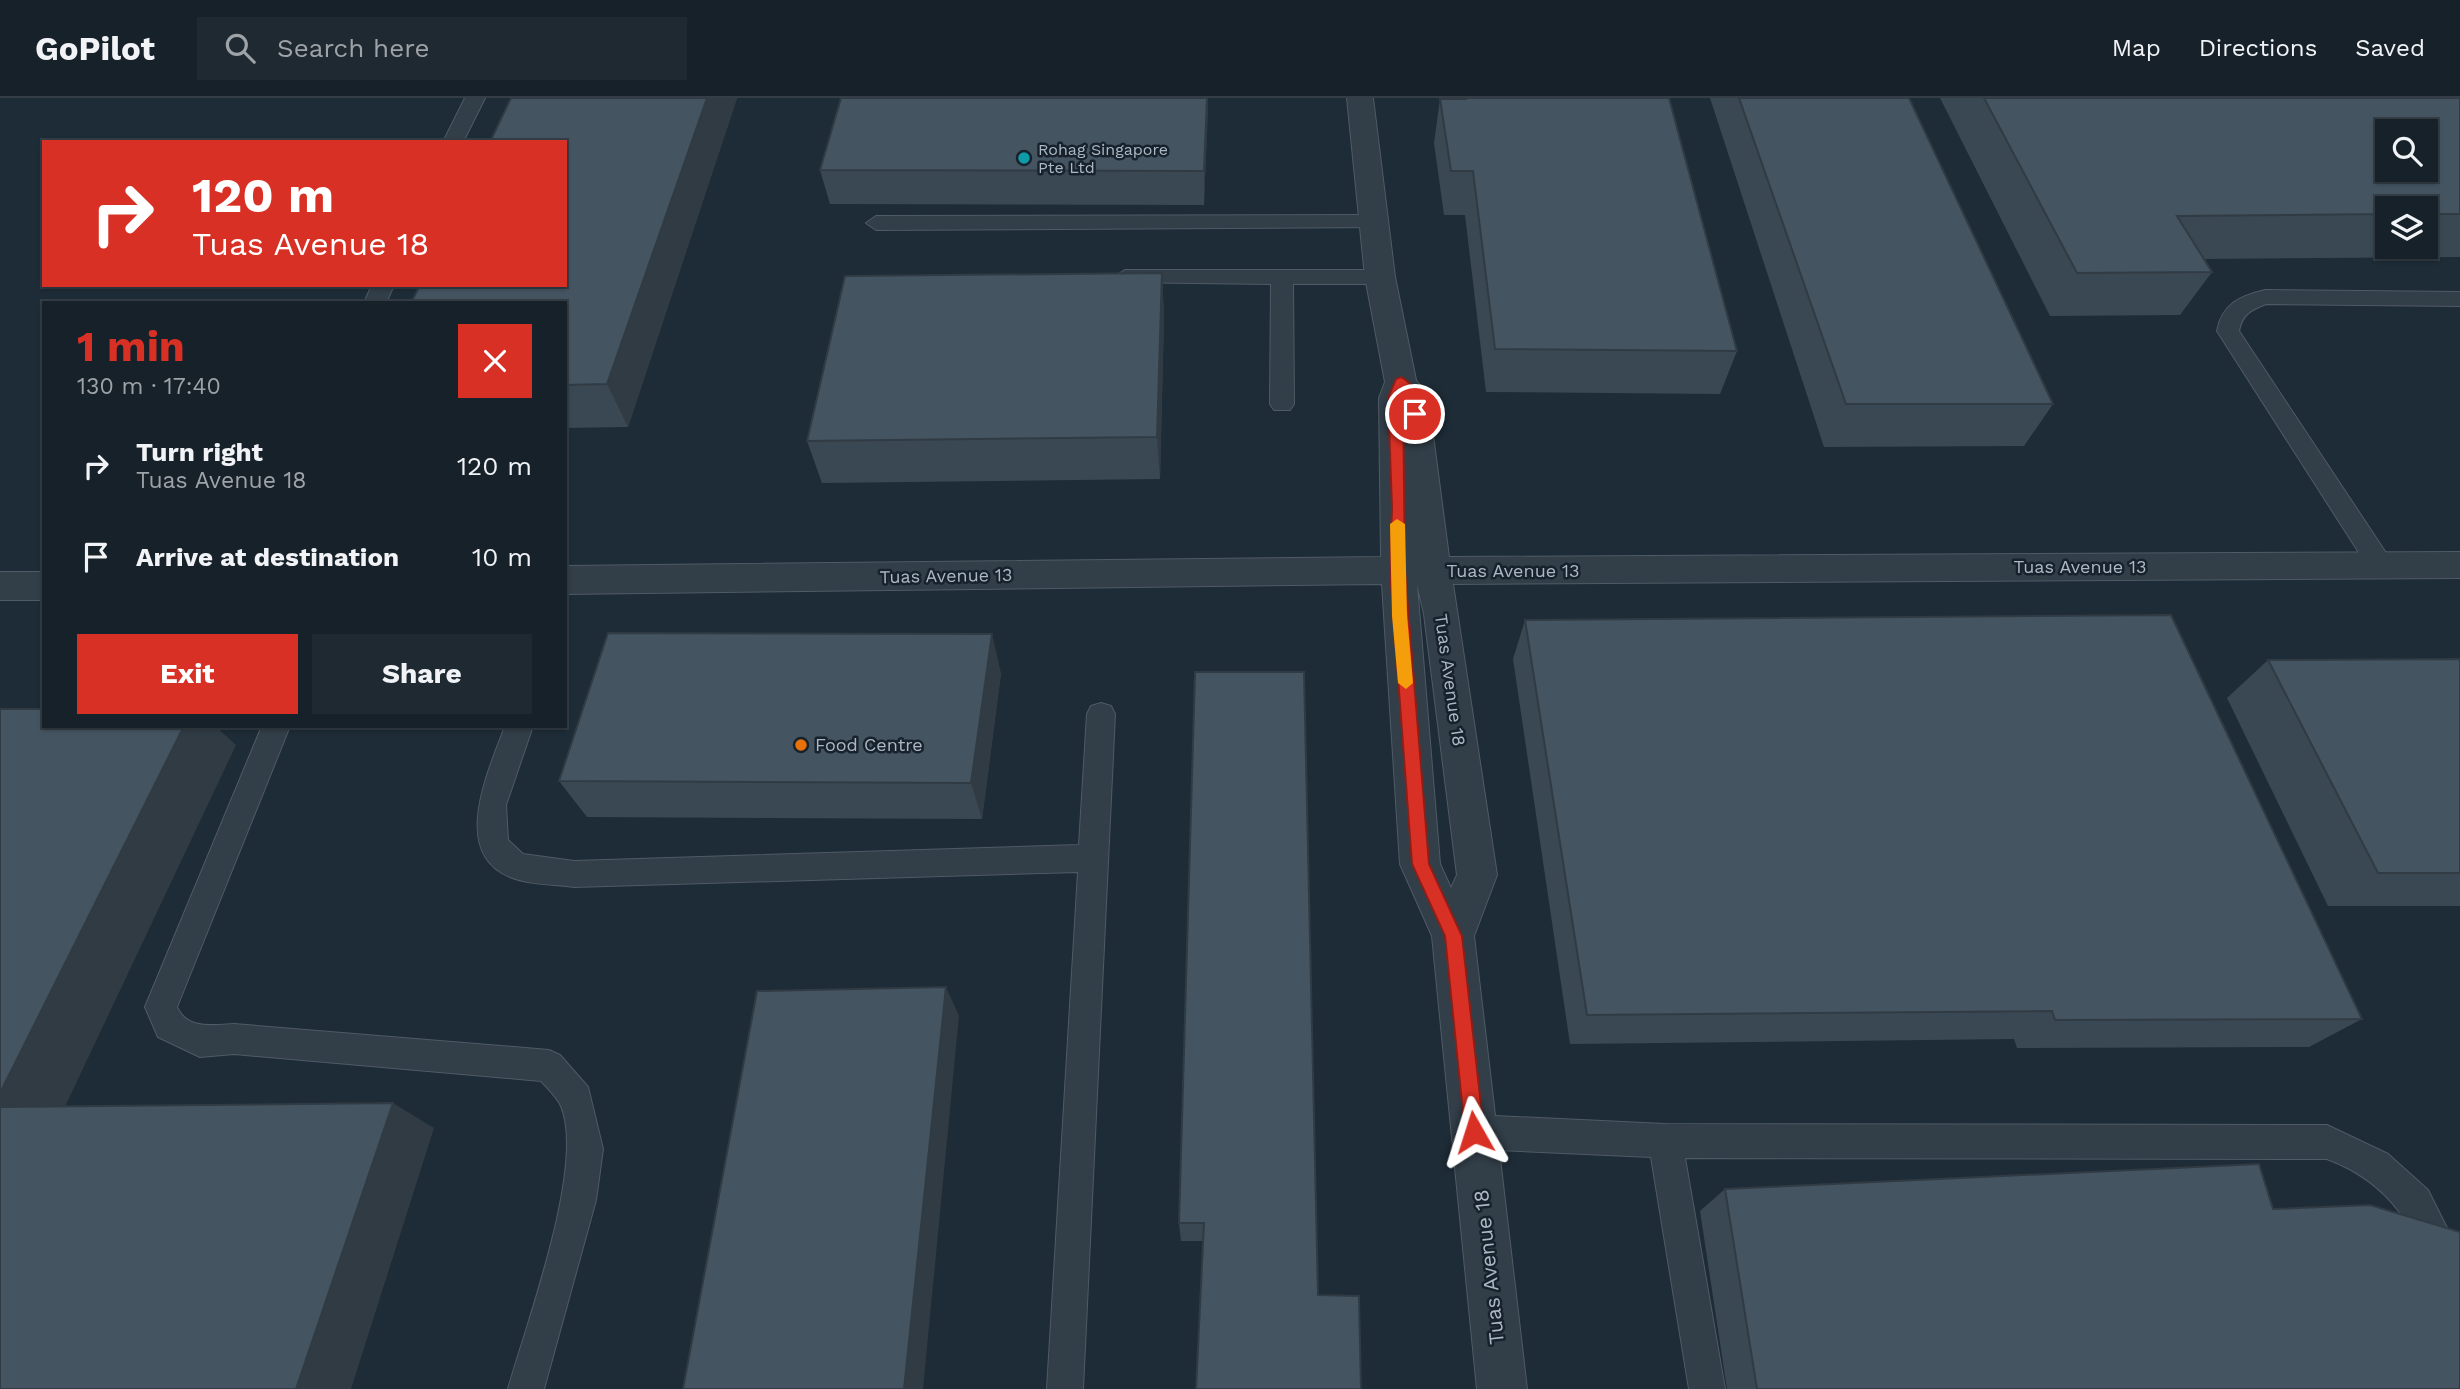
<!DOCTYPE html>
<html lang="en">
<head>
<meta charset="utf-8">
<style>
  body { margin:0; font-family:"Work Sans",sans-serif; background:#1f2931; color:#f1f3f6; height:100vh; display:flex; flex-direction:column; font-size:26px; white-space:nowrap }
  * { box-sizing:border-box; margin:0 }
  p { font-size:23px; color:#9ea3a8 }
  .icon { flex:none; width:38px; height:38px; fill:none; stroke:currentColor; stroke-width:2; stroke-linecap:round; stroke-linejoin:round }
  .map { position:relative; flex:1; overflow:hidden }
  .side { position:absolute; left:42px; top:203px; width:525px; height:427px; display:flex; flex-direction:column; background:#162129; border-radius:0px; box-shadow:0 2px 5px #0004,0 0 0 2px #353e46 }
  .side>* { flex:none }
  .hud { position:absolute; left:42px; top:42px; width:525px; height:147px; border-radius:0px; box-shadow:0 2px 5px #0004,0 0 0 2px #353e46; background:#d93025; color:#fff; overflow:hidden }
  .fabs { position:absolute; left:2375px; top:21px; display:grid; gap:14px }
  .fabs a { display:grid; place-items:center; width:63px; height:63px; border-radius:0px; background:#162129; box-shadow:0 2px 5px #0004,0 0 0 2px #353e46; font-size:35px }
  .pin { position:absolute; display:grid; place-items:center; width:60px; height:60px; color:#fff; margin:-30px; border:4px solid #fff; border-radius:50%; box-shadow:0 2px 7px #0007 }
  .me { position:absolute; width:77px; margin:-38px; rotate:354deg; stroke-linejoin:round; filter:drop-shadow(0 0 5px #0008) }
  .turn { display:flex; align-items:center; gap:24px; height:147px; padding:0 35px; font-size:32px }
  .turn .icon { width:91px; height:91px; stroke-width:2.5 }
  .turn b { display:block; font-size:49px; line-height:60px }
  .round { display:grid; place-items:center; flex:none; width:74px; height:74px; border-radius:0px; background:#1f2931 }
  .head { display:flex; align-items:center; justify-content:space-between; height:119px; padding:0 35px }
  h1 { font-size:42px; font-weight:700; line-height:52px; color:#d93025 }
  .button { display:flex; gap:14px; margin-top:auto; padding:14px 35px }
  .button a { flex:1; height:80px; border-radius:0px; background:#d93025; color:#fff; font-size:28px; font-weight:700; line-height:80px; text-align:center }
  .button a+a { background:#1f2931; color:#f1f3f6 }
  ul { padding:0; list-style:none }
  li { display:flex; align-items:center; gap:21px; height:91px; padding:0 35px }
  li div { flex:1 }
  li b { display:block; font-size:26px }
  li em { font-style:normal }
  header { display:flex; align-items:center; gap:42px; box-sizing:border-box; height:98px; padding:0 35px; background:#162129; border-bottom:2px solid #353e46 }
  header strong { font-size:33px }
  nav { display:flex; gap:38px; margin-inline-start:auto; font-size:24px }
  .search { width:490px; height:63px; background:#1f2931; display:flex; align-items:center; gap:18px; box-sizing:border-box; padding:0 24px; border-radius:0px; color:#9ea3a8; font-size:26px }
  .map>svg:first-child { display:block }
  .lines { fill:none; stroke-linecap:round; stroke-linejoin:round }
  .service-casing { stroke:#4f5b66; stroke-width:2 }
  .minor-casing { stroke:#4f5b66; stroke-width:2 }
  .service { fill:#323e48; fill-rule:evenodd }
  .minor { fill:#323e48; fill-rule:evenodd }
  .wall { fill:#3a4853; fill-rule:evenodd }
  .shaded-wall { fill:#303b44 }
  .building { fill:#445461; stroke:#303b44; stroke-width:2; fill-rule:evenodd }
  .route { fill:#d93025; stroke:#8d1f18; stroke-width:2 }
  .slow { fill:#f59e0b }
  .culture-dot { fill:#0f9aa8; stroke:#18222c; stroke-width:2.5 }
  .food-dot { fill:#e8710a; stroke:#18222c; stroke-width:2.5 }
  .labels { text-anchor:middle; stroke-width:5; stroke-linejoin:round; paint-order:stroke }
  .far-poi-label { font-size:16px; fill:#acb8c5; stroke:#18222c; text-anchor:start }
  .street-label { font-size:18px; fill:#acb8c5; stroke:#18222c }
  .poi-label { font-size:18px; fill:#acb8c5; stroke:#18222c; text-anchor:start }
  .near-street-label { font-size:21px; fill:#acb8c5; stroke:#18222c }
</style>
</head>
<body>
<header>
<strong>GoPilot</strong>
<div class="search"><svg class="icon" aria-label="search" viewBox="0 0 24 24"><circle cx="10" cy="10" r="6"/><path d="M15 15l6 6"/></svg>Search here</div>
<nav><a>Map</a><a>Directions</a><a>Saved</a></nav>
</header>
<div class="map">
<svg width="2460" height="1291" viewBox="0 0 2460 1291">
  <rect width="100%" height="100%" fill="#1e2c37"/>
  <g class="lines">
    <defs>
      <g id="service">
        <path d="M465,0H485L463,44H443Z"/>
        <path d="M1374,117L1381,119L1384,124L1381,129L876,132L866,125L876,118Z"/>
        <path d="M1125,172H1380L1391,179L1380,186H1293L1294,306L1290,312H1274L1270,306L1271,186L1117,184L1114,179Z"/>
        <path d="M372,187H394L386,205H364Z"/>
        <path d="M2265,192L2460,194V208L2266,206C2251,212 2242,216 2239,233L2390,461L2394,468L2390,475L2381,478L2372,475L2217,233C2222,206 2240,198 2265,192Z"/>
        <path d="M1101,605L1111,608L1115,616L1083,1291H1047L1078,774L574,789C554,786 529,787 510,779C449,754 490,670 505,628H533L506,707L508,742L523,756L574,763L1079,747L1087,616L1091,608Z"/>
        <path d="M262,628H290L177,909C187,932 213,927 234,926L549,952L560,957L588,989L603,1051L596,1102L544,1291H508C526,1227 586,1067 561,1008C557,999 547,990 541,983L234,956L200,959L158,939L145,909Z"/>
        <path d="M1474,1017L1665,1026L2327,1027L2388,1056L2428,1092L2460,1156V1215L2447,1210C2418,1143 2402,1089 2327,1061L1685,1060L1725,1291H1689L1651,1059L1474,1051L1462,1046L1457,1034L1462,1022Z"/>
      </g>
      <g id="minor">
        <path d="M1347,0H1373L1395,179L1416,282L1428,299L1449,459L2460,454V480L1453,486L1497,777L1474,838L1527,1291H1477L1432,838L1400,766L1382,486L565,496V468L1381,459L1379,300L1385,284L1365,179ZM1417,486L1424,516L1457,777L1451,790L1440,766Z"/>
        <rect x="0" y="474" width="44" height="28"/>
      </g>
    </defs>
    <use href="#service" class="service-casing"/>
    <use href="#minor" class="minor-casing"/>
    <use href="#service" class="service"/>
    <use href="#minor" class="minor"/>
  </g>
  <g class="wall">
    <path d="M511,0H737L628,329L565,330V205Z"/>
    <path d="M841,0H1208L1204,107L830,106L820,72Z"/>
    <path d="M1452,0H1669L1737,253L1720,296L1486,294L1465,117H1444L1434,45L1440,1H1452Z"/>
    <path d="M1710,0H1909L2053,306L2024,348L1824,349Z"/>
    <path d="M1940,0H2460V159L2204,161L2212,174L2180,217L2050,218ZM2387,110H2426V149H2387Z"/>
    <path d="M1162,175L1164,219L1160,381L822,385L807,343Z"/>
    <path d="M1525,522L2362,921L2309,949L2017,950L2014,941L1570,946L1513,561Z"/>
    <path d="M2460,561V808H2328L2227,600L2268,562Z"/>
    <path d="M1195,574L1318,1197L1203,1143H1181L1179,1125Z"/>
    <path d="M1001,575L982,721L587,719L559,683Z"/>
    <path d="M1725,1091L2273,1111L2460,1291H1727L1700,1113Z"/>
  </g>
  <g class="shaded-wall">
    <path d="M707,0H737L628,329L607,286Z"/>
    <path d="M1207,0H1208V15L1204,107V73Z"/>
    <path d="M1162,175L1164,219L1160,381L1157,339Z"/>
    <path d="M992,536L1001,575L982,721L971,685Z"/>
    <path d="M184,628H215L236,647L53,1034L0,1012V995Z"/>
    <path d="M946,889L959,918L923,1291H904Z"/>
    <path d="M393,1005L434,1030L351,1291H296Z"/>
  </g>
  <g class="building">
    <path d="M511,0H707L607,286L565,287V205H411L420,187H565V44H490Z"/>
    <path d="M841,0H1207L1204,73L820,72Z"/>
    <path d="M1466,0H1669L1737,253L1495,251L1473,73H1451L1440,1H1466Z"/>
    <path d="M1739,0H1909L2053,306H1846Z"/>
    <path d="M1984,0H2460V116H2426V110H2387V116L2177,118L2212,174L2077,175ZM2387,33H2426V72H2387Z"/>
    <path d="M1162,175L1157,339L807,343L845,178Z"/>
    <path d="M2171,517L2362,921L2055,922L2052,913L1587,917L1525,522Z"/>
    <path d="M608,535L992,536L971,685L559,683Z"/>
    <path d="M2460,561V775H2378L2268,562Z"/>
    <path d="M1195,574H1304L1318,1197L1359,1198L1361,1291H1196L1204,1125H1179Z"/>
    <path d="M0,611H44V628H184L0,995Z"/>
    <path d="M946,889L904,1291H683L757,893Z"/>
    <path d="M393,1005L296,1291H0V1009Z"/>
    <path d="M2259,1066L2273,1111L2370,1107L2460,1134V1291H1757L1725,1091Z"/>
  </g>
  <path class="route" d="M1401,279C1415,286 1419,301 1422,316L1420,319H1410L1403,296L1405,473L1429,766L1462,838L1484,1034L1481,1041L1474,1044L1468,1041L1465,1034L1445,838L1412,766L1390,473L1392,409L1388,300L1396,281Z"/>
  <path class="slow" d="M1397,421L1405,426L1407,518L1413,585L1406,591L1398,585L1392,518L1390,426Z"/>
  <circle class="culture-dot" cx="1024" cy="60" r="7"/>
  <circle class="food-dot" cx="801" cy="647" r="7"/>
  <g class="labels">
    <g class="far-poi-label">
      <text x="1038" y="57">Rohag Singapore<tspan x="1038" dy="18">Pte Ltd</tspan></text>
    </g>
    <g class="street-label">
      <text x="2080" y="475">Tuas Avenue 13</text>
      <text x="1513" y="479">Tuas Avenue 13</text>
      <text transform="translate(946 478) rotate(-1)" y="6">Tuas Avenue 13</text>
      <text transform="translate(1450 582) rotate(82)" y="6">Tuas Avenue 18</text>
    </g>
    <g class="poi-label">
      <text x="815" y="653">Food Centre</text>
    </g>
    <g class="near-street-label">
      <text transform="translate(1489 1169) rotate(-96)" y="7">Tuas Avenue 18</text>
    </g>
  </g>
</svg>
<div class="fabs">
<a><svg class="icon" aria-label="search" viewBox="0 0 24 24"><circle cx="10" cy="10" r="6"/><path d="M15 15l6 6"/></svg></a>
<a><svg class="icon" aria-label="layers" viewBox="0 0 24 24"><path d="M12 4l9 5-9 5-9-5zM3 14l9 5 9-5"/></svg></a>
</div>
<div class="pin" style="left:1415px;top:316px;background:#d93025"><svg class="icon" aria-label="arrive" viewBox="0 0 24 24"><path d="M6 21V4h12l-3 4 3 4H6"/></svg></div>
<svg class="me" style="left:1474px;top:1034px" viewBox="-20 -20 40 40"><path d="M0-17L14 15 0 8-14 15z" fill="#d93025" stroke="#fff" stroke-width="4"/></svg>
<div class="hud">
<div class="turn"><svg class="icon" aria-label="right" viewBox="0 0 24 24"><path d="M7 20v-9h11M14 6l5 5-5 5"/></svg><div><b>120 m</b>Tuas Avenue 18</div></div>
</div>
<section class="side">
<div class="head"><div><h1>1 min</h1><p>130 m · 17:40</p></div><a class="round" style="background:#d93025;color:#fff"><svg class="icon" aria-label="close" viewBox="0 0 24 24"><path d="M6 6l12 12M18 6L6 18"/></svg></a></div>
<ul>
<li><svg class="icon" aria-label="right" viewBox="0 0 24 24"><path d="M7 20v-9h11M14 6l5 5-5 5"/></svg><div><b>Turn right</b><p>Tuas Avenue 18</p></div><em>120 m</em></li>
<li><svg class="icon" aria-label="arrive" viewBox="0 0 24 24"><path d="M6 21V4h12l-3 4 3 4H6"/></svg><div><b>Arrive at destination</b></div><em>10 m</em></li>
</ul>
<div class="button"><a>Exit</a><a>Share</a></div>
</section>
</div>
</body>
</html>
